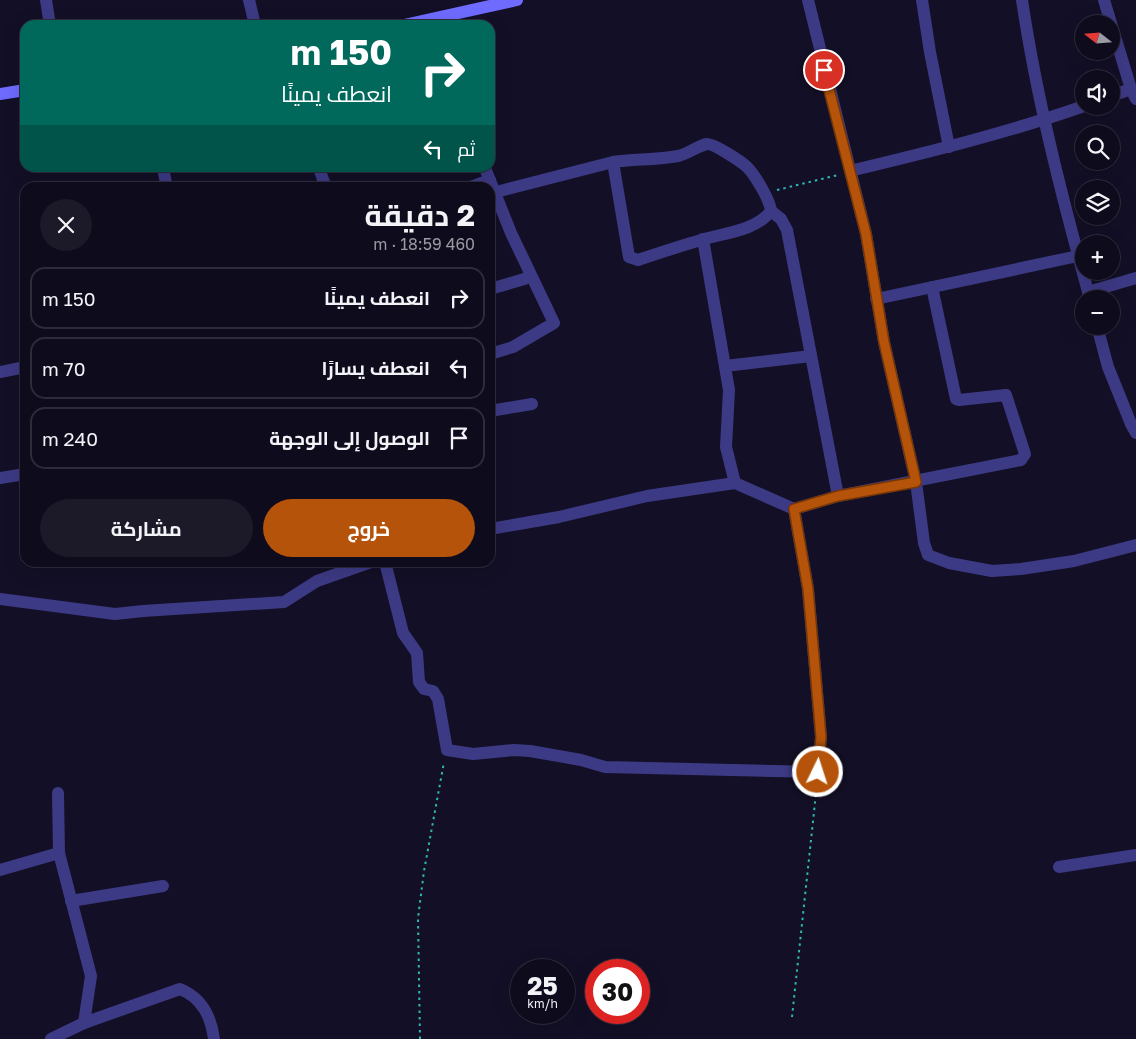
<!DOCTYPE html>
<html lang="ar">
<head>
<meta charset="utf-8">
<style>
  body { margin:0; font-family:"Golos Text",Cairo,sans-serif; background:#1c1929; color:#f1f3f6; direction:rtl; height:100vh; display:flex; flex-direction:column; font-size:19px; white-space:nowrap }
  * { box-sizing:border-box; margin:0 }
  p { font-size:16px; color:#9b9ba3 }
  .icon { flex:none; width:28px; height:28px; fill:none; stroke:currentColor; stroke-width:2; stroke-linecap:round; stroke-linejoin:round }
  .map { position:relative; flex:1; overflow:hidden; direction:ltr }
  .sheet { position:absolute; left:20px; top:182px; width:475px; height:385px; display:flex; flex-direction:column; background:#0e0b1c; border-radius:15px; box-shadow:0 5px 20px #0002,0 0 0 1px #2e2b3b; direction:rtl }
  .sheet>* { flex:none }
  .guide { position:absolute; left:20px; top:20px; width:475px; height:152px; border-radius:15px; box-shadow:0 5px 20px #0002,0 0 0 1px #2e2b3b; direction:rtl; background:#00695c; color:#fff; overflow:hidden }
  .needle { width:32px; rotate:287deg }
  .buttons { position:absolute; left:1075px; top:15px; display:grid; gap:10px }
  .buttons a { display:grid; place-items:center; width:45px; height:45px; border-radius:50%; background:#0e0b1c; box-shadow:0 5px 20px #0002,0 0 0 1px #2e2b3b; font-size:25px }
  .speed { position:absolute; left:510px; top:959px; display:flex; gap:10px; font-size:25px; font-weight:700; text-align:center }
  .speed>* { display:grid; place-content:center; width:65px; height:65px; border-radius:50%; background:#0e0b1c; box-shadow:0 5px 20px #0002,0 0 0 1px #2e2b3b; line-height:1 }
  .speed small { font-size:12px; font-weight:400 }
  .speed .limit { border:8px solid #d22; background:#fff; color:#111 }
  .pin { position:absolute; display:grid; place-items:center; width:42px; height:42px; color:#fff; margin:-21px; border:2px solid #fff; border-radius:50%; box-shadow:0 1px 5px #0007 }
  .me { position:absolute; width:55px; margin:-28px; rotate:4deg; stroke-linejoin:round; filter:drop-shadow(0 0 4px #0008) }
  .turn { display:flex; align-items:center; gap:18px; height:105px; padding:0 20px; font-size:22px }
  .turn .icon { width:65px; height:65px; stroke-width:2.5 }
  .turn b { display:block; font-size:35px; line-height:42px }
  .then { display:flex; align-items:center; height:48px; padding:0 20px; background:#0003; gap:10px; font-size:19px }
  .round { display:grid; place-items:center; flex:none; width:52px; height:52px; border-radius:26px; background:#1c1929 }
  .headline { display:flex; align-items:center; justify-content:space-between; height:85px; padding:0 20px }
  h1 { font-size:30px; font-weight:700; line-height:38px }
  .button { display:flex; gap:10px; margin-top:auto; padding:10px 20px }
  .button a { flex:1; height:58px; border-radius:30px; background:#b45309; color:#fff; font-size:20px; font-weight:700; line-height:58px; text-align:center }
  .button a+a { background:#1c1929; color:#f1f3f6 }
  ul { padding:0; list-style:none }
  li { display:flex; align-items:center; gap:15px; height:62px; margin:0 10px 8px; padding:0 10px; border:2px solid #2e2b3b; border-radius:15px }
  li div { flex:1 }
  li b { display:block; font-size:19px }
  li em { font-style:normal }
  .map>svg:first-child { display:block }
  .lines { fill:none; stroke-linecap:round; stroke-linejoin:round }
  .path { stroke:#2fb8b0; stroke-width:2; stroke-dasharray:2.5 4; stroke-linecap:butt }
  .minor { stroke:#3d3a85; stroke-width:12 }
  .secondary { stroke:#6f6bff; stroke-width:12 }
  .route-casing { stroke:#753606; stroke-width:12 }
  .route { stroke:#b45309; stroke-width:9 }
</style>
</head>
<body>
<div class="map">
<svg width="1136" height="1039" viewBox="0 0 1136 1039">
  <rect width="100%" height="100%" fill="#130f26"/>
  <g class="lines">
    <g class="path">
      <path d="M777,190L838,175"/>
      <path d="M792,1017L817,784"/>
      <path d="M420,1039L418,918L424,871L444,762"/>
    </g>
    <g class="minor">
      <path d="M46,0L50,25"/>
      <path d="M249,0L255,25"/>
      <path d="M808,0L866,234L884,342L916,482L924,543L928,555L949,563L992,571L1021,569L1074,561L1136,545"/>
      <path d="M922,0L930,52L949,147"/>
      <path d="M1022,0C1037,101 1063,201 1090,299"/>
      <path d="M1104,0L1131,89L1136,99"/>
      <path d="M1111,96L1131,89"/>
      <path d="M163,168L167,188"/>
      <path d="M319,168L326,188"/>
      <path d="M485,168L511,233L554,323L513,347L490,354"/>
      <path d="M850,171C929,152 1007,133 1084,106"/>
      <path d="M468,188L490,180"/>
      <path d="M496,192L613,162C634,159 657,160 678,156C688,154 697,146 707,144C713,143 742,162 747,167C755,175 770,200 771,211C756,231 723,233 701,240C680,246 659,253 638,260L629,257L613,162"/>
      <path d="M771,211L781,219L787,230L838,496"/>
      <path d="M703,239L729,390L726,447L735,483L794,509L838,496L1021,460L1025,454L1006,395L959,400L956,399L932,287"/>
      <path d="M490,289L531,277"/>
      <path d="M1088,292L1136,278"/>
      <path d="M876,299L1078,256"/>
      <path d="M1097,326L1108,367L1131,424L1136,433"/>
      <path d="M725,366L811,356"/>
      <path d="M0,372L25,367"/>
      <path d="M490,411L532,404"/>
      <path d="M0,478L25,474"/>
      <path d="M490,529L559,517L647,496L735,483"/>
      <path d="M385,562L403,633L417,653L419,682L424,689L433,691L438,699L447,750L473,754L514,750L530,751L581,760L605,767L818,772L821,737L808,589L794,509"/>
      <path d="M0,599L115,614L143,611L284,602L317,581L371,562"/>
      <path d="M58,793L59,853L91,976L84,1023"/>
      <path d="M1059,867L1136,855"/>
      <path d="M0,870L59,853"/>
      <path d="M71,901L163,886"/>
      <path d="M51,1039L84,1023L180,989C202,998 211,1016 214,1039"/>
    </g>
    <g class="secondary">
      <path d="M404,25L517,0"/>
      <path d="M0,94L25,90"/>
    </g>
  </g>
  <g class="lines">
    <defs>
      <path id="route" d="M818,772L821,737L808,589L794,509L838,496L916,482L884,342L866,234L824,70"/>
    </defs>
    <use href="#route" class="route-casing"/>
    <use href="#route" class="route"/>
  </g>
</svg>
<div class="buttons">
<a><svg class="needle" viewBox="-14 -14 28 28"><path d="M0-13l5 13h-10z" fill="#e53935"/><path d="M0 13l5-13h-10z" fill="#9b9ba3"/></svg></a>
<a><svg class="icon" aria-label="sound" viewBox="0 0 24 24"><path d="M4 9h4l5-4v14l-5-4H4zM17 9q2 3 0 6"/></svg></a>
<a><svg class="icon" aria-label="search" viewBox="0 0 24 24"><circle cx="10" cy="10" r="6"/><path d="M15 15l6 6"/></svg></a>
<a><svg class="icon" aria-label="layers" viewBox="0 0 24 24"><path d="M12 4l9 5-9 5-9-5zM3 14l9 5 9-5"/></svg></a>
<a>+</a>
<a>−</a>
</div>
<div class="speed"><div>25<small>km/h</small></div><div class="limit">30</div></div>
<div class="pin" style="left:824px;top:70px;background:#d93025"><svg class="icon" aria-label="arrive" viewBox="0 0 24 24"><path d="M6 21V4h12l-3 4 3 4H6"/></svg></div>
<svg class="me" style="left:818px;top:772px" viewBox="-20 -20 40 40"><circle r="17" fill="#b45309" stroke="#fff" stroke-width="3"/><path d="M0-11L8 9 0 5-8 9z" fill="#fff"/></svg>
<div class="guide">
<div class="turn"><svg class="icon" aria-label="right" viewBox="0 0 24 24"><path d="M7 20v-9h11M14 6l5 5-5 5"/></svg><div><b>150 m</b>انعطف يمينًا</div></div>
<div class="then">ثم<svg class="icon" aria-label="left" viewBox="0 0 24 24"><path d="M17 20v-9H6M10 6l-5 5 5 5"/></svg></div>
</div>
<section class="sheet">
<div class="headline"><div><h1>2 دقيقة</h1><p>460 m · 18:59</p></div><a class="round"><svg class="icon" aria-label="close" viewBox="0 0 24 24"><path d="M6 6l12 12M18 6L6 18"/></svg></a></div>
<ul>
<li><svg class="icon" aria-label="right" viewBox="0 0 24 24"><path d="M7 20v-9h11M14 6l5 5-5 5"/></svg><div><b>انعطف يمينًا</b></div><em>150 m</em></li>
<li><svg class="icon" aria-label="left" viewBox="0 0 24 24"><path d="M17 20v-9H6M10 6l-5 5 5 5"/></svg><div><b>انعطف يسارًا</b></div><em>70 m</em></li>
<li><svg class="icon" aria-label="arrive" viewBox="0 0 24 24"><path d="M6 21V4h12l-3 4 3 4H6"/></svg><div><b>الوصول إلى الوجهة</b></div><em>240 m</em></li>
</ul>
<div class="button"><a>خروج</a><a>مشاركة</a></div>
</section>
</div>
</body>
</html>
